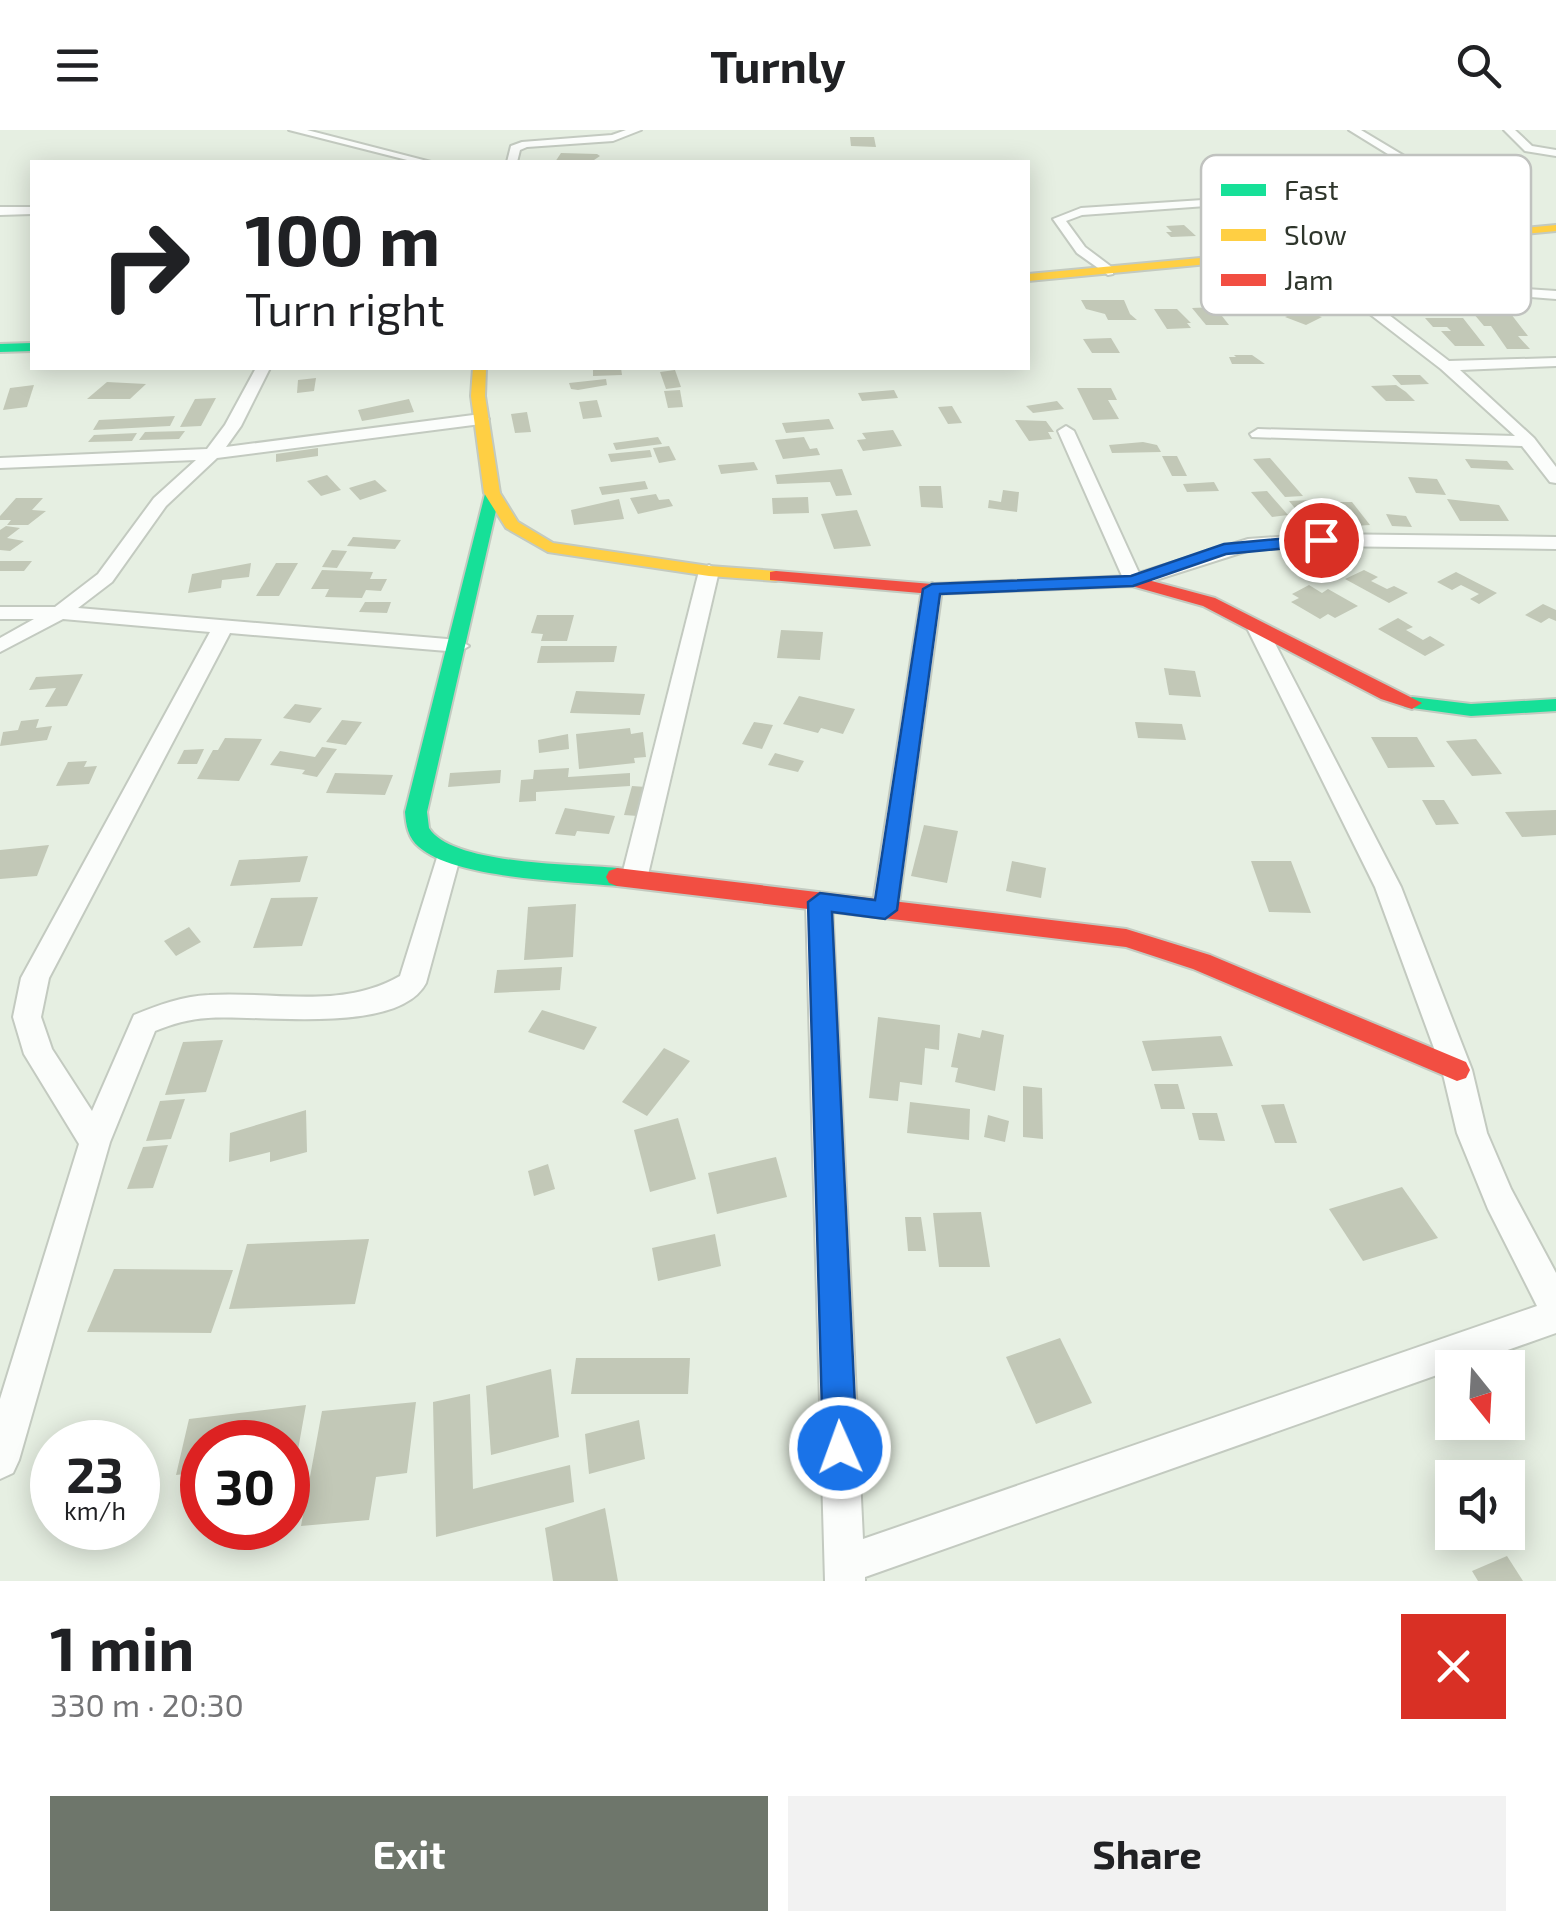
<!DOCTYPE html>
<html lang="en">
<head>
<meta charset="utf-8">
<style>
  body { margin:0; font-family:"Exo 2",sans-serif; background:#f2f2f2; color:#202124; height:100vh; display:flex; flex-direction:column; font-size:38px; white-space:nowrap }
  * { box-sizing:border-box; margin:0 }
  p { font-size:32px; color:#757577 }
  .icon { flex:none; width:55px; height:55px; fill:none; stroke:currentColor; stroke-width:2; stroke-linecap:round; stroke-linejoin:round }
  .map { position:relative; height:1451px; overflow:hidden }
  .panel { display:flex; flex-direction:column; background:#fff; flex:1 }
  .panel>* { flex:none }
  .top-card { position:absolute; left:30px; top:30px; width:1000px; height:210px; border-radius:0px; box-shadow:0 5px 25px #0003; background:#fff; color:#202124; overflow:hidden }
  .needle { width:65px; rotate:162deg }
  .controls { position:absolute; left:1435px; top:1220px; display:grid; gap:20px }
  .controls a { display:grid; place-items:center; width:90px; height:90px; border-radius:0px; background:#fff; box-shadow:0 5px 25px #0003; font-size:50px }
  .speed { position:absolute; left:30px; top:1290px; display:flex; gap:20px; font-size:50px; font-weight:700; text-align:center }
  .speed>* { display:grid; place-content:center; width:130px; height:130px; border-radius:50%; background:#fff; box-shadow:0 5px 25px #0003; line-height:1 }
  .speed small { font-size:25px; font-weight:400 }
  .speed .limit { border:15px solid #d22; background:#fff; color:#111 }
  .pin { position:absolute; display:grid; place-items:center; width:85px; height:85px; color:#fff; margin:-42px; border:5px solid #fff; border-radius:50%; box-shadow:0 2px 10px #0007 }
  .me { position:absolute; width:110px; margin:-55px; rotate:358deg; stroke-linejoin:round; filter:drop-shadow(0 0 8px #0008) }
  .turn { display:flex; align-items:center; gap:35px; height:210px; padding:0 50px; font-size:45px }
  .turn .icon { width:130px; height:130px; stroke-width:2.5 }
  .turn b { display:block; font-size:70px; line-height:85px }
  .round { display:grid; place-items:center; flex:none; width:105px; height:105px; border-radius:0px; background:#f2f2f2 }
  .summary { display:flex; align-items:center; justify-content:space-between; height:170px; padding:0 50px }
  h1 { font-size:60px; font-weight:700; line-height:75px }
  .action { display:flex; gap:20px; margin-top:auto; padding:20px 50px }
  .action a { flex:1; height:115px; border-radius:0px; background:#6e766b; color:#fff; font-size:40px; font-weight:700; line-height:115px; text-align:center }
  .action a+a { background:#f2f2f2; color:#202124 }
  header { display:flex; justify-content:space-between; align-items:center; height:130px; padding:0 50px; background:#fff; font-size:45px; font-weight:700 }
  .map>svg:first-child { display:block }
  .building { fill:#c2c8b7 }
  .lines { fill:none; stroke-linecap:round; stroke-linejoin:round }
  .street-casing { stroke:#c3cac0; stroke-width:4 }
  .fast-casing { stroke:#c3cac0; stroke-width:4 }
  .slow-casing { stroke:#c3cac0; stroke-width:4 }
  .jam-casing { stroke:#c3cac0; stroke-width:4 }
  .street { fill:#fbfdfb; fill-rule:evenodd }
  .fast { fill:#16e098; fill-rule:evenodd }
  .slow { fill:#ffcf43; fill-rule:evenodd }
  .jam { fill:#f24e42; fill-rule:evenodd }
  .route { fill:#1a73e8; stroke:#114b97; stroke-width:2.5 }
  .key { fill:#fff; stroke:#c0c2bf; stroke-width:2.5 }
  .key-label { font-size:28px; fill:#2e352b }
</style>
</head>
<body>
<header><svg class="icon" aria-label="menu" viewBox="0 0 24 24"><path d="M4 6h16M4 12h16M4 18h16"/></svg>Turnly<svg class="icon" aria-label="search" viewBox="0 0 24 24"><circle cx="10" cy="10" r="6"/><path d="M15 15l6 6"/></svg></header>
<div class="map">
<svg width="1556" height="1451" viewBox="0 0 1556 1451">
  <rect width="100%" height="100%" fill="#e6efe2"/>
  <g class="building">
    <path d="M850,7H874L876,17L851,16Z"/>
    <path d="M561,23L597,24L600,26L591,32H555Z"/>
    <path d="M1184,95L1196,106L1171,107L1166,102H1172L1166,96Z"/>
    <path d="M1081,170H1124L1130,184L1137,190H1108L1105,184L1086,179Z"/>
    <path d="M1215,177L1229,195H1206L1192,178Z"/>
    <path d="M1154,179H1177L1191,193H1187L1191,198L1167,199Z"/>
    <path d="M1301,180L1322,187L1306,195L1285,187Z"/>
    <path d="M1473,183L1511,184L1528,206H1518L1530,219H1507L1491,196H1484Z"/>
    <path d="M1425,188H1463L1485,216H1455L1441,201H1451L1447,197H1433Z"/>
    <path d="M1111,208L1120,223H1092L1083,209Z"/>
    <path d="M1234,225H1252L1265,234H1232L1229,227H1236Z"/>
    <path d="M593,238H621L622,245L593,246Z"/>
    <path d="M675,240L681,257L666,259L660,242Z"/>
    <path d="M1392,245H1420L1429,254L1401,255Z"/>
    <path d="M316,248L314,261L297,263L298,250Z"/>
    <path d="M606,249L607,255L578,260L571,259L569,253Z"/>
    <path d="M107,252L146,254L130,269H87Z"/>
    <path d="M34,255L27,277L3,280L10,258Z"/>
    <path d="M1396,255L1406,262L1415,271H1386L1371,256Z"/>
    <path d="M1077,258H1111L1117,270H1108L1119,289L1093,290Z"/>
    <path d="M680,260L683,277L668,278L664,261Z"/>
    <path d="M894,260L898,268L862,271L858,263Z"/>
    <path d="M216,268L201,296L180,297L195,269Z"/>
    <path d="M409,269L414,282L362,291L358,280Z"/>
    <path d="M597,270L602,287L583,289L579,272Z"/>
    <path d="M1057,271L1064,279L1033,283L1026,276Z"/>
    <path d="M952,276L962,293L948,294L938,277Z"/>
    <path d="M527,282L531,302L515,303L511,284Z"/>
    <path d="M175,286L170,296L93,300L99,290Z"/>
    <path d="M829,289L834,299L786,303L782,293Z"/>
    <path d="M1015,290L1046,291L1054,302H1048L1052,309L1029,311Z"/>
    <path d="M893,300L902,316L863,321L857,310L866,309L862,303Z"/>
    <path d="M185,301L179,309L139,310L145,302Z"/>
    <path d="M137,303L132,311L88,312L94,305Z"/>
    <path d="M658,307L662,314L616,320L613,313Z"/>
    <path d="M804,307L810,319L817,318L820,325L783,329L775,310Z"/>
    <path d="M1143,312L1157,315L1161,322L1112,323L1109,315Z"/>
    <path d="M669,316L676,330L659,333L653,318Z"/>
    <path d="M318,318V326L276,332V324Z"/>
    <path d="M650,320L652,327L611,332L608,324Z"/>
    <path d="M1162,326H1177L1187,346H1172Z"/>
    <path d="M1270,328L1303,366L1285,367L1253,329Z"/>
    <path d="M1465,329L1507,331L1514,340L1471,338Z"/>
    <path d="M754,332L758,340L721,344L718,335Z"/>
    <path d="M842,339L852,365L836,366L830,352L777,354L775,345Z"/>
    <path d="M327,345L341,360L321,366L307,351Z"/>
    <path d="M1408,347L1437,349L1446,365L1416,363Z"/>
    <path d="M375,350L387,361L360,370L349,358Z"/>
    <path d="M645,351L648,359L602,365L599,357Z"/>
    <path d="M1214,352L1219,361L1187,362L1183,354Z"/>
    <path d="M919,356H941L943,378L921,377Z"/>
    <path d="M1003,360L1019,362L1017,382L988,378L989,370L1001,372Z"/>
    <path d="M1267,361L1288,385L1272,387L1251,362Z"/>
    <path d="M656,364L659,370L669,369L673,376L638,384L630,368Z"/>
    <path d="M808,367L809,383L773,384L772,368Z"/>
    <path d="M16,368H43L32,380L46,381L28,395H7L11,390H0V386Z"/>
    <path d="M619,369L624,389L574,395L571,380Z"/>
    <path d="M1447,369L1499,375L1509,391H1460Z"/>
    <path d="M1309,370L1333,398L1313,400L1289,371Z"/>
    <path d="M1335,372H1352L1370,395L1354,396Z"/>
    <path d="M857,380L871,416L834,419L821,384Z"/>
    <path d="M1386,384L1406,386L1412,397L1392,396Z"/>
    <path d="M6,396L20,398L7,408L24,411L10,421L0,420V400Z"/>
    <path d="M353,407L401,410L395,419L347,416Z"/>
    <path d="M332,420L347,421L337,438L322,437Z"/>
    <path d="M0,431H32L24,441H0Z"/>
    <path d="M251,433L249,447L222,450L221,458L188,463L192,444Z"/>
    <path d="M276,433H298L279,466H256Z"/>
    <path d="M322,440L373,442L370,449H387L381,461L366,460L362,468L325,467L329,459H311Z"/>
    <path d="M1364,440L1378,447L1371,451L1387,459L1394,456L1408,463L1389,473L1345,449Z"/>
    <path d="M1456,442L1497,463L1479,474L1470,469L1479,464L1461,455L1452,460L1437,452Z"/>
    <path d="M1309,455L1322,463L1328,459L1358,476L1335,488L1328,484L1320,489L1291,472L1299,468L1292,464Z"/>
    <path d="M365,472H391L387,483L359,482Z"/>
    <path d="M1543,474L1556,480V491L1549,488L1541,493L1525,485Z"/>
    <path d="M537,485H574L567,511H541L543,504L531,503Z"/>
    <path d="M1398,488L1413,497L1406,500L1423,510L1430,506L1445,515L1425,526L1378,499Z"/>
    <path d="M781,500L823,502L820,530L777,528Z"/>
    <path d="M541,516H617L614,532L537,533Z"/>
    <path d="M1164,538L1195,541L1201,567L1169,565Z"/>
    <path d="M83,544L67,576L45,577L56,558L29,560L36,547Z"/>
    <path d="M576,561L645,564L640,585L570,583Z"/>
    <path d="M799,566L855,579L843,604L821,598L818,603L783,594Z"/>
    <path d="M295,574L322,578L310,593L283,588Z"/>
    <path d="M39,589L36,598L52,596L47,610L0,616L3,602L18,600L21,591Z"/>
    <path d="M342,590L362,592L346,615L326,612Z"/>
    <path d="M754,592L773,595L762,619L742,614Z"/>
    <path d="M1135,592L1182,594L1186,610L1138,608Z"/>
    <path d="M630,598L631,604L643,602L646,627L634,628L635,633L579,639L576,604Z"/>
    <path d="M568,604L569,619L539,623L538,610Z"/>
    <path d="M1371,607H1417L1435,637L1388,638Z"/>
    <path d="M225,608L262,609L239,651L197,649L213,620H218Z"/>
    <path d="M1476,609L1502,644L1472,646L1446,611Z"/>
    <path d="M322,617L337,619L317,647L302,644L305,640L270,635L280,621L315,627Z"/>
    <path d="M204,619L197,634H177L184,620Z"/>
    <path d="M775,623L804,631L798,642L768,635Z"/>
    <path d="M87,631L84,637L97,636L89,654L56,656L68,632Z"/>
    <path d="M569,638L568,647L630,643V656L536,662V671L519,672L521,650L533,649L534,640Z"/>
    <path d="M501,640L500,653L448,657L450,643Z"/>
    <path d="M335,643L393,645L385,665L326,663Z"/>
    <path d="M632,656L646,657L638,686L624,685Z"/>
    <path d="M1422,670H1444L1459,694L1436,695Z"/>
    <path d="M565,678L615,686L609,704L577,701L575,706L555,704Z"/>
    <path d="M1556,680V705L1522,707L1505,682Z"/>
    <path d="M924,695L958,701L947,753L911,746Z"/>
    <path d="M49,715L37,746L0,749V720Z"/>
    <path d="M308,726L300,752L230,756L239,730Z"/>
    <path d="M1012,731L1046,738L1041,768L1006,761Z"/>
    <path d="M1251,731H1291L1311,783L1269,782Z"/>
    <path d="M318,767L302,816L253,818L271,768Z"/>
    <path d="M576,774L573,827L524,830L528,777Z"/>
    <path d="M189,797L201,812L176,826L164,811Z"/>
    <path d="M562,837L560,860L494,863L497,840Z"/>
    <path d="M542,880L597,897L584,920L528,902Z"/>
    <path d="M878,887L940,895L939,920L925,918L922,955L900,952L898,971L869,968Z"/>
    <path d="M982,900L1004,905L995,961L955,952L958,938L951,937L958,903L980,908Z"/>
    <path d="M1221,906L1233,936L1152,941L1142,911Z"/>
    <path d="M223,910L206,962L165,965L183,912Z"/>
    <path d="M664,918L690,931L647,986L622,972Z"/>
    <path d="M1154,954H1178L1185,979H1161Z"/>
    <path d="M1023,956L1042,958L1043,1009L1023,1007Z"/>
    <path d="M185,969L171,1009L146,1011L160,971Z"/>
    <path d="M910,972L970,979L969,1010L907,1003Z"/>
    <path d="M1284,974L1297,1013H1275L1261,975Z"/>
    <path d="M306,980L307,1022L270,1032V1022L229,1032L230,1003Z"/>
    <path d="M1192,983H1217L1225,1011L1199,1010Z"/>
    <path d="M988,985L1009,991L1005,1012L984,1007Z"/>
    <path d="M678,988L696,1049L650,1062L634,1000Z"/>
    <path d="M168,1015L153,1058L127,1059L143,1017Z"/>
    <path d="M776,1027L787,1067L717,1084L708,1043Z"/>
    <path d="M548,1034L555,1059L534,1066L528,1041Z"/>
    <path d="M1402,1057L1438,1108L1363,1131L1329,1079Z"/>
    <path d="M981,1082L990,1137H939L933,1083Z"/>
    <path d="M905,1087H921L926,1121H908Z"/>
    <path d="M715,1104L721,1136L658,1151L652,1118Z"/>
    <path d="M369,1109L355,1174L229,1179L247,1114Z"/>
    <path d="M114,1139L233,1140L211,1203L87,1202Z"/>
    <path d="M1060,1208L1092,1273L1036,1294L1006,1227Z"/>
    <path d="M576,1228H690L688,1264H571Z"/>
    <path d="M551,1239L559,1307L491,1325L486,1256Z"/>
    <path d="M470,1264L473,1359L570,1335L574,1372L436,1407L433,1272Z"/>
    <path d="M416,1272L407,1343L376,1347L369,1390L301,1396L322,1281Z"/>
    <path d="M306,1275L296,1331L288,1332V1312H202V1342L176,1345L189,1289Z"/>
    <path d="M639,1290L645,1329L589,1344L585,1304Z"/>
    <path d="M605,1378L618,1451H553L545,1398Z"/>
    <path d="M1507,1426L1523,1451H1478L1472,1441Z"/>
  </g>
  <g class="lines">
    <defs>
      <g id="street">
        <path d="M289,0H307L431,32H415Z"/>
        <path d="M626,0H641L613,11L527,17L520,20L517,32H507L511,16L522,12L612,5Z"/>
        <path d="M1349,0H1361L1411,30L1370,39L1492,101V107H1484L1357,41L1237,50L1231,54L1236,68L1220,75L1082,85L1066,91L1085,117L1113,138V144L1108,145L1077,123L1053,89L1081,78L1218,69L1224,66L1219,53L1234,44L1396,29Z"/>
        <path d="M1504,0H1515L1532,16L1556,20V26L1525,21Z"/>
        <path d="M0,77H32V84L0,85Z"/>
        <path d="M1443,105L1526,159L1556,161V169L1346,152L1449,231L1556,228V236L1460,240L1534,308L1556,337V353L1550,352L1522,316L1252,307L1250,304L1258,299L1515,306L1441,239L1327,151L1302,148L1241,129L1247,125L1316,142L1295,124L1301,120L1334,143L1506,157L1439,112Z"/>
        <path d="M256,238H270L241,296L226,317L481,284L489,289L481,294L217,328L166,376L112,452L78,478L459,510L469,516L459,522L230,503L49,848L41,887L52,919L92,981L134,885C159,875 182,866 209,865C274,861 341,880 400,846L440,718H458L461,724L426,853C398,906 259,884 208,888C189,889 172,894 155,901L110,1012L19,1330L13,1343L0,1349V1269L79,1014L24,924L13,887L21,848L210,502L63,489L0,522V508L34,489H0V477H55L98,444L154,368L196,330L0,338V328L207,319L225,295Z"/>
        <path d="M1066,296L1074,301L1139,443L1248,409L1321,404L1556,407V419L1321,416L1250,420L1140,455H1126L1058,301Z"/>
        <path d="M709,435L719,441L647,749L643,756H625L621,749L699,441Z"/>
        <path d="M932,453L942,459L898,780L894,787H876L872,780L922,459Z"/>
        <path d="M1257,492L1267,498L1401,757L1472,940L1487,1003L1511,1059L1556,1143V1203L865,1447V1451H825L806,772L810,765H828L832,772L863,1409L1537,1176L1488,1079L1457,1003L1442,940L1375,757L1247,498Z"/>
      </g>
      <g id="fast">
        <path d="M32,213V221L0,222V214Z"/>
        <path d="M486,360L500,363L427,682L429,698C452,735 574,734 617,738L625,741L628,747L625,753L617,756C567,751 456,749 419,717C408,708 406,695 405,682Z"/>
        <path d="M1412,567L1471,574L1556,569V581L1471,586L1405,577L1402,573Z"/>
      </g>
      <g id="slow">
        <path d="M1556,95V101L1028,151V144Z"/>
        <path d="M473,238H486L485,266L500,363L518,392L553,413L709,436L776,441L785,446L776,451L709,446L548,422L506,398L484,363L471,266Z"/>
      </g>
      <g id="jam">
        <path d="M776,441L932,454L1133,446L1215,468L1422,573L1412,579L1381,569L1203,476L1132,456L932,464L770,450V442Z"/>
        <path d="M617,738L1126,799L1210,825L1466,932L1470,940L1466,948L1457,951L1193,839L1126,817L617,756L609,753L606,747L609,741Z"/>
      </g>
    </defs>
    <use href="#street" class="street-casing"/>
    <use href="#fast" class="fast-casing"/>
    <use href="#slow" class="slow-casing"/>
    <use href="#jam" class="jam-casing"/>
    <use href="#street" class="street"/>
    <use href="#fast" class="fast"/>
    <use href="#slow" class="slow"/>
    <use href="#jam" class="jam"/>
  </g>
  <path class="route" d="M1321,405L1329,410L1327,414L1226,424L1133,456L940,464L897,780L885,789L832,782L857,1318L852,1330L840,1335L828,1330L823,1318L808,772L820,763L875,770L923,459L932,454L1131,446L1224,414Z"/>
  <rect x="1201" y="25" width="330" height="160" rx="15" class="key"/>
  <rect x="1221" y="54" width="45" height="12" fill="#16e098"/>
  <rect x="1221" y="99" width="45" height="12" fill="#ffcf43"/>
  <rect x="1221" y="144" width="45" height="12" fill="#f24e42"/>
  <g class="key-label">
    <text x="1284" y="70">Fast</text>
    <text x="1284" y="115">Slow</text>
    <text x="1284" y="160">Jam</text>
  </g>
</svg>
<div class="controls">
<a><svg class="needle" viewBox="-14 -14 28 28"><path d="M0-13l5 13h-10z" fill="#e53935"/><path d="M0 13l5-13h-10z" fill="#757577"/></svg></a>
<a><svg class="icon" aria-label="sound" viewBox="0 0 24 24"><path d="M4 9h4l5-4v14l-5-4H4zM17 9q2 3 0 6"/></svg></a>
</div>
<div class="speed"><div>23<small>km/h</small></div><div class="limit">30</div></div>
<div class="pin" style="left:1321px;top:410px;background:#d93025"><svg class="icon" aria-label="arrive" viewBox="0 0 24 24"><path d="M6 21V4h12l-3 4 3 4H6"/></svg></div>
<svg class="me" style="left:840px;top:1318px" viewBox="-20 -20 40 40"><circle r="17" fill="#1a73e8" stroke="#fff" stroke-width="3"/><path d="M0-11L8 9 0 5-8 9z" fill="#fff"/></svg>
<div class="top-card">
<div class="turn"><svg class="icon" aria-label="right" viewBox="0 0 24 24"><path d="M7 20v-9h11M14 6l5 5-5 5"/></svg><div><b>100 m</b>Turn right</div></div>
</div>
</div>
<section class="panel">
<div class="summary"><div><h1>1 min</h1><p>330 m · 20:30</p></div><a class="round" style="background:#d93025;color:#fff"><svg class="icon" aria-label="close" viewBox="0 0 24 24"><path d="M6 6l12 12M18 6L6 18"/></svg></a></div>
<div class="action"><a>Exit</a><a>Share</a></div>
</section>
</body>
</html>
